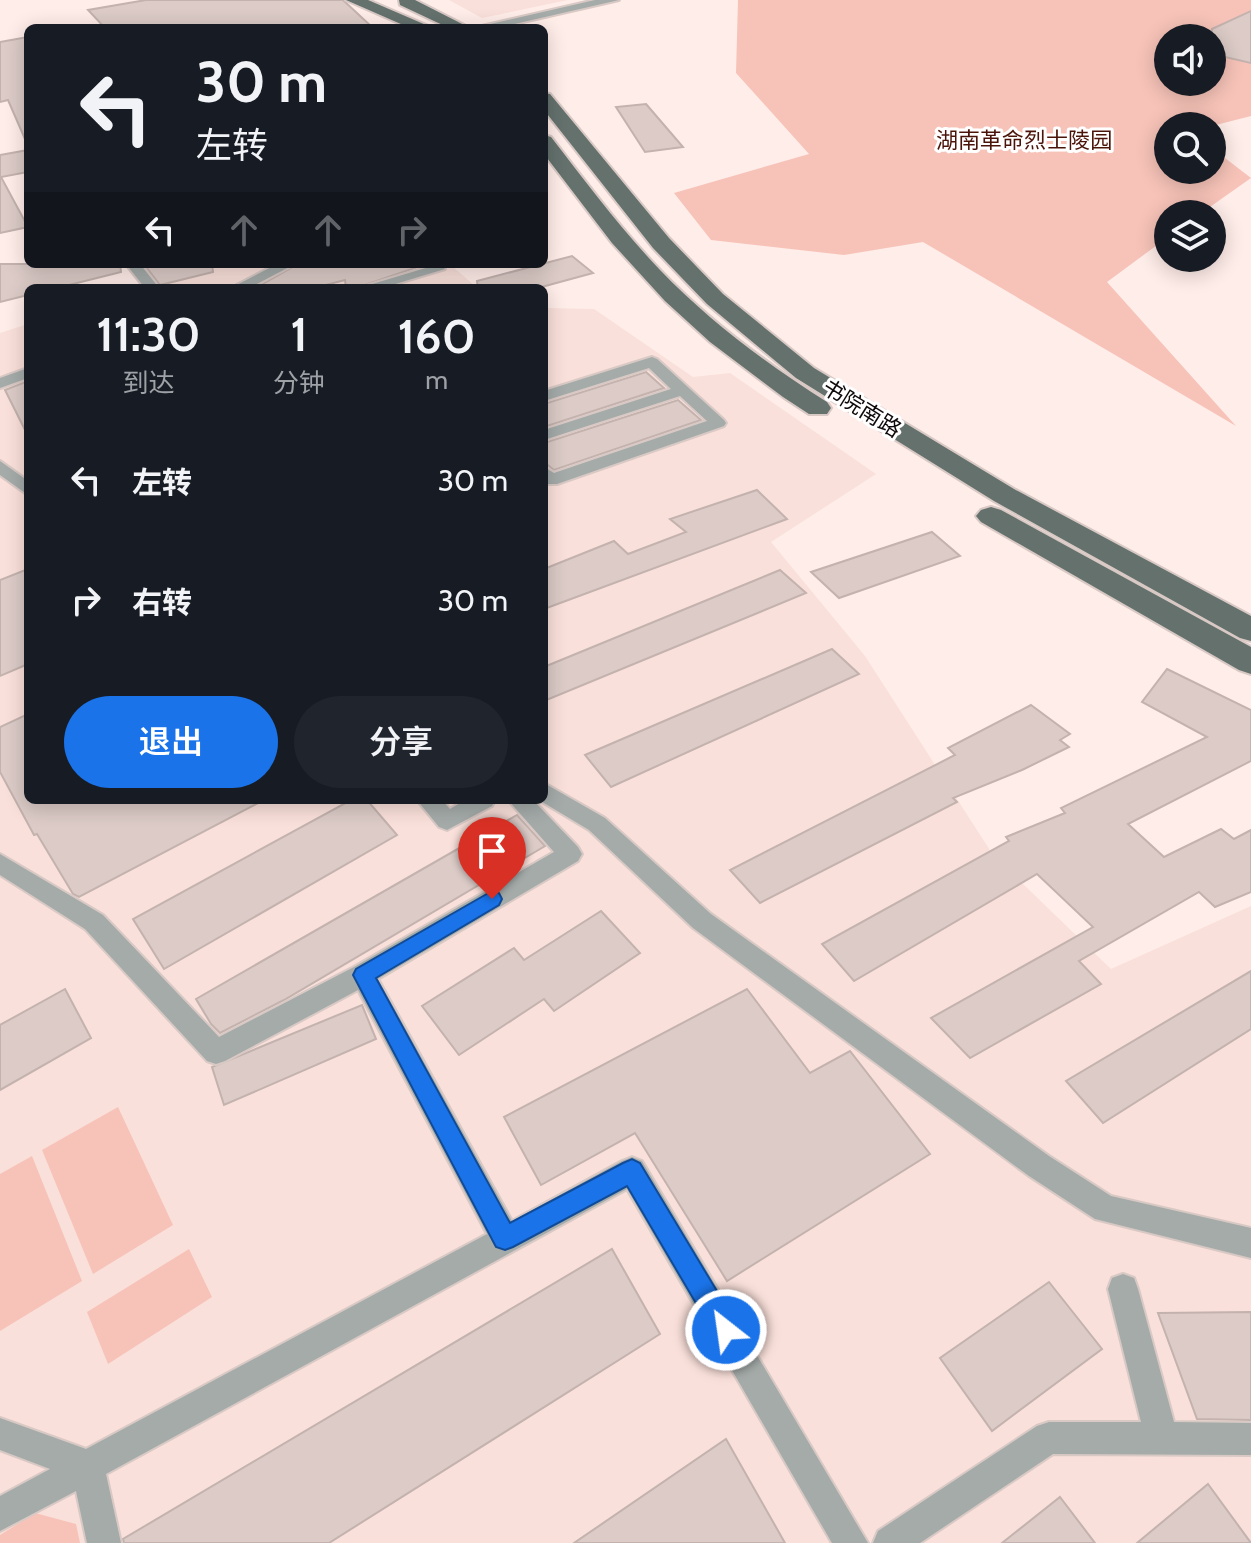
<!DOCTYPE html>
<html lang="zh">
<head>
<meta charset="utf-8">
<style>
  body { margin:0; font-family:Cabin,"Noto Sans SC",sans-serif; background:#20242c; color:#f1f3f6; height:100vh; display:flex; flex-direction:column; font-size:30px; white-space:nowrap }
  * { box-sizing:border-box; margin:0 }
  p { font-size:26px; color:#9ea1a6 }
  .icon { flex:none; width:44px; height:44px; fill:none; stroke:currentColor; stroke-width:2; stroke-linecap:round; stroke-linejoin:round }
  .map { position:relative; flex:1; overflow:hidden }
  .details { position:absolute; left:24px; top:284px; width:524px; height:520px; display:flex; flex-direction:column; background:#171b24; border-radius:12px; box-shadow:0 4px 20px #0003 }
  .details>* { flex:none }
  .guide { position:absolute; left:24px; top:24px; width:524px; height:244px; border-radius:12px; box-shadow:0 4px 20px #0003; background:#171b24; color:#f1f3f6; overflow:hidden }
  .controls { position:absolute; left:1154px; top:24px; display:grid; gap:16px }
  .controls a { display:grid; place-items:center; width:72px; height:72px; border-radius:50%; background:#171b24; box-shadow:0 4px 20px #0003; font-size:40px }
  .pin { position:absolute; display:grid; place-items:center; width:68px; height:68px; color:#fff; margin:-82px -34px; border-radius:50% 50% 50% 0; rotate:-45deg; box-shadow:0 0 8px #0007 }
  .pin .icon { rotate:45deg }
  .me { position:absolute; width:88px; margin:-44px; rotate:330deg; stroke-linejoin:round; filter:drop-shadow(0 0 6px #0008) }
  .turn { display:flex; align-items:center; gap:28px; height:168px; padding:0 40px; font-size:36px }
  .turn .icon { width:104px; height:104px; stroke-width:2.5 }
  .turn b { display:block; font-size:56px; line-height:68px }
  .lanes { display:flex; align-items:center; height:76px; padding:0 40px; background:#0003; justify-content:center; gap:40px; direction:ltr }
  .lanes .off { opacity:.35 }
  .eta { display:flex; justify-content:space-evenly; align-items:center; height:136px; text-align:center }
  .eta b { font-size:48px; font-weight:600; line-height:56px }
  .button { display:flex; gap:16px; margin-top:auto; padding:16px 40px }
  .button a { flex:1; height:92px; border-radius:48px; background:#1a73e8; color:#fff; font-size:32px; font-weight:600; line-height:92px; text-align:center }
  .button a+a { background:#20242c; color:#f1f3f6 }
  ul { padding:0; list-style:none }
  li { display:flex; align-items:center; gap:24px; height:120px; padding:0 40px }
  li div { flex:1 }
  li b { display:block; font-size:30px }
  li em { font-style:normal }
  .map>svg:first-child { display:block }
  .built { fill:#fae0da }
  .green { fill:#f7c3b8; fill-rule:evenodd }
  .building { fill:#dccbc7; stroke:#c3b2ae; stroke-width:2 }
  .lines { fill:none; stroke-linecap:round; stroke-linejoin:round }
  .minor-casing { stroke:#d9c9c5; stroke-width:4 }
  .tertiary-casing { stroke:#d9c9c5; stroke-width:4 }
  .primary-casing { stroke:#d9c9c5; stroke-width:4 }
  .minor { fill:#a4aba9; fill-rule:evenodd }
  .tertiary { fill:#a4aba9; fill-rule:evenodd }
  .primary { fill:#64716d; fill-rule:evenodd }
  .route { fill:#1a73e8; stroke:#114b97; stroke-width:2 }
  .labels { text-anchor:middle; stroke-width:6; stroke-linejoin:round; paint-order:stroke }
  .far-park-label { font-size:22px; fill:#4b140a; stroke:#fff }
  .far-street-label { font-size:22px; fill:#0f0a09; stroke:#fff }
</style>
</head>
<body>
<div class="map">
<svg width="1251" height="1543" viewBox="0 0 1251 1543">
  <rect width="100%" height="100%" fill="#ffede9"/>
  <g class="built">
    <path d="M449,0H568L482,18Z"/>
    <path d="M123,264H450L477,288H142Z"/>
    <path d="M544,308L594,309L693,377L730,373L876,474L771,542L865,656L993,855L1111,969L1251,906V1543H0V333L28,324V800H544Z"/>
  </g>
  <g class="green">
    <path d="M738,0H1251V116L1212,126H1168V170H1212V148L1251,178L1200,214H1168V237L1107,282L1236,426L923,242L844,255L711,240L674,193L809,154L736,73ZM1168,38H1212V82H1168Z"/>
    <path d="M118,1107L173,1225L93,1274L42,1150Z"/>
    <path d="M32,1156L82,1281L0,1331V1174Z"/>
    <path d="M189,1249L212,1297L108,1364L87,1312Z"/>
    <path d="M35,1513L76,1524L80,1543H0V1535Z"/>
  </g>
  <g class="building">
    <path d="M146,0H343L373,28H105L88,10Z"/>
    <path d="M1251,11V63L1212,54V29Z"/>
    <path d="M28,37V146L8,100L0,102V42Z"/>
    <path d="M646,104L683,147L645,152L616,107Z"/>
    <path d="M28,150V172L1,177L28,227L0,233V155Z"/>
    <path d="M572,256L593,273L538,288H478L477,281Z"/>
    <path d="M0,264H120L121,272L57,288H28V295L0,302Z"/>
    <path d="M144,264H212L213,272L160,285Z"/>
    <path d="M298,264H410L415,268L356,288H346L345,280L314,288H263L261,285Z"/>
    <path d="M646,372L664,388L544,427V404Z"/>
    <path d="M28,381V436L5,390Z"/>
    <path d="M678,400L701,420L554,470L544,462V443Z"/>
    <path d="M757,490L787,519L544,609V569L614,541L628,554L686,532L670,519Z"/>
    <path d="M932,532L960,556L839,598L811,572Z"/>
    <path d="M28,569V664L0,676V580Z"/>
    <path d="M780,570L806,593L544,701V667Z"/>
    <path d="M832,649L859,674L611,787L585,755Z"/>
    <path d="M1167,669L1251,710V761L1128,824L1164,857L1221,829L1234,839L1251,830V892L1215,907L1199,892L1079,961L1101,984L970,1058L931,1018L1093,927L1037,874L854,981L822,944L1009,841L1006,837L1065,813L1061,808L1207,737L1142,702Z"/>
    <path d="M1031,705L1070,734L1060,740L1069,747L1022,770L953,798L957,802L760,903L730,870L955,755L948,748Z"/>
    <path d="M28,714V800H264L79,897L73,894L37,834L34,835L0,772V727Z"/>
    <path d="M351,800H367L397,835L164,969L133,919Z"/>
    <path d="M517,815L545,846L284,1000L220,1033L211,1024L196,999Z"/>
    <path d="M601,911L640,953L554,1011L544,999L459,1055L422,1006L514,948L524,960Z"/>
    <path d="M1251,971V1029L1103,1123L1066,1081Z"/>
    <path d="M65,989L91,1038L0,1090V1025Z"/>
    <path d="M747,989L810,1073L850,1051L930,1154L727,1281L635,1133L541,1185L504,1117Z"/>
    <path d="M362,1005L376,1039L224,1105L212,1067Z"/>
    <path d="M612,1249L660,1334L329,1543H124L123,1539Z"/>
    <path d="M1049,1282L1102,1349L992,1431L940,1358Z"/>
    <path d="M1251,1312V1420L1197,1419L1158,1313Z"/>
    <path d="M726,1439L785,1543H574Z"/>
    <path d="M1208,1484L1251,1543H1137Z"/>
    <path d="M1060,1497L1095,1543H1002Z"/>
  </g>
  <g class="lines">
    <defs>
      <g id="minor">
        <path d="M126,264H140L159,288H145Z"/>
        <path d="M277,264H295L249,288H231Z"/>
        <path d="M427,264H441L445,269L382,288H359L429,267Z"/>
        <path d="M652,357L657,359L724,420L726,423L724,426L557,484H545L544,467L554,473L707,421L680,396L544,440V430L671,389L649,368L544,401V391Z"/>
        <path d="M28,368V378L0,388V378Z"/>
        <path d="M0,461L28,481V495L0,475Z"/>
        <path d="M544,783L605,818L711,914L1049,1156L1111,1196L1251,1228V1258L1095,1219L1029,1176L693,928L589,830L539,800H544Z"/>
        <path d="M417,800H442L450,809L465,800H495L492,806L447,830L439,827Z"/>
        <path d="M508,800H533L578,847L582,854L578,861L378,979L512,1221L622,1161L632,1157L642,1161L868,1543H832L627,1189L106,1474L121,1543H87L76,1491L0,1531V1496L50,1469L0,1450V1418L86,1449L487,1234L358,990L225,1061L216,1064L207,1061L85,929L0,875V854L103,915L219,1037L354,967L554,852Z"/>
        <path d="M1123,1274L1134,1278L1138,1289L1174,1422L1251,1423V1455L1053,1454L920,1543H873L878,1531L1037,1426L1049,1422H1141L1108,1289L1112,1278Z"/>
      </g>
      <path id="tertiary" d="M595,0H619L497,28H473Z"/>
      <g id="primary">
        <path d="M346,0H368L433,28H410Z"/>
        <path d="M399,0H415L470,28H449L400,5Z"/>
        <path d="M544,93L550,94L669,238L723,294L814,368L1014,489L1251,616V641L1240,638L994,501L796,378L707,304L653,248L544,110Z"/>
        <path d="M544,135L551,137C586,182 620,228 660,270C709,321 767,364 827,402L831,408L827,414H809L783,397L710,342L665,301L612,243L544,154Z"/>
        <path d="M991,507L1001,510L1251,647V674L1239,670L981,522L976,516L981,510Z"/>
      </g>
    </defs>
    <use href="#minor" class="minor-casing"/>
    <use href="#tertiary" class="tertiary-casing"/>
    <use href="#primary" class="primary-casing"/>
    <use href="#minor" class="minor"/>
    <use href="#tertiary" class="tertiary"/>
    <use href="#primary" class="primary"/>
  </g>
  <path class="route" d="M492,891L499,893L502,899L499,905L376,978L510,1223L623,1163L632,1159L640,1163L735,1321L739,1330L735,1339L726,1343L717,1339L627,1186L513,1247L505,1250L496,1247L353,975L356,969Z"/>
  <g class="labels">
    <g class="far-park-label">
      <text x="1024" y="148">湖南革命烈士陵园</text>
    </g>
    <g class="far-street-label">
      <text transform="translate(862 408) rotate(32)" y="8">书院南路</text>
    </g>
  </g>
</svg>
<div class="controls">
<a><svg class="icon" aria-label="sound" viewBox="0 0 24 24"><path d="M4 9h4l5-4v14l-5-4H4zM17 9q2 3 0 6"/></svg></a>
<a><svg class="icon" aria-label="search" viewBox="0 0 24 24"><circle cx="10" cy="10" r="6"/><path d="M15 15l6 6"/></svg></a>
<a><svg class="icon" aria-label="layers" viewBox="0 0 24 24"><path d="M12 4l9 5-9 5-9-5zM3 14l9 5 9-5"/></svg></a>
</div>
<div class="pin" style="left:492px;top:899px;background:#d93025"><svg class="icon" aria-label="arrive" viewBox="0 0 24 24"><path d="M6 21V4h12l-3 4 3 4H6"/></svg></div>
<svg class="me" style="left:726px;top:1330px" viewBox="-20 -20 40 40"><circle r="17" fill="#1a73e8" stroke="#fff" stroke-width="3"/><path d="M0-11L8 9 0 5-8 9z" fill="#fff"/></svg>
<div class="guide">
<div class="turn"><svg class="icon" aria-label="left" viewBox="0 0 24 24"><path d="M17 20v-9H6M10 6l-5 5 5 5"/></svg><div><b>30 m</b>左转</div></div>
<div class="lanes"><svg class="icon" aria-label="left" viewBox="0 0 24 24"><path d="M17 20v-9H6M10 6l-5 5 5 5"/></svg><svg class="icon off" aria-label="ahead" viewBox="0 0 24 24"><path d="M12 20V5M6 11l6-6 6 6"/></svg><svg class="icon off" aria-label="ahead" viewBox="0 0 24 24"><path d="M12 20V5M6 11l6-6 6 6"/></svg><svg class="icon off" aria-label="right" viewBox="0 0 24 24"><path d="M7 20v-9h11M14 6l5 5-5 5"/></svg></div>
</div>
<section class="details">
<div class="eta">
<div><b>11:30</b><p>到达</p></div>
<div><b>1</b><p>分钟</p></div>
<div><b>160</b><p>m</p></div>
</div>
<ul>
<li><svg class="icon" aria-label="left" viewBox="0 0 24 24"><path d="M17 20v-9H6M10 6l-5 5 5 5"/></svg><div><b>左转</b></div><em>30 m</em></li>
<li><svg class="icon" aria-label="right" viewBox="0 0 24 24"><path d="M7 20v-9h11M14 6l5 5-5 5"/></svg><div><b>右转</b></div><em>30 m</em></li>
</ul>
<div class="button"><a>退出</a><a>分享</a></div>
</section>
</div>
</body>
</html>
